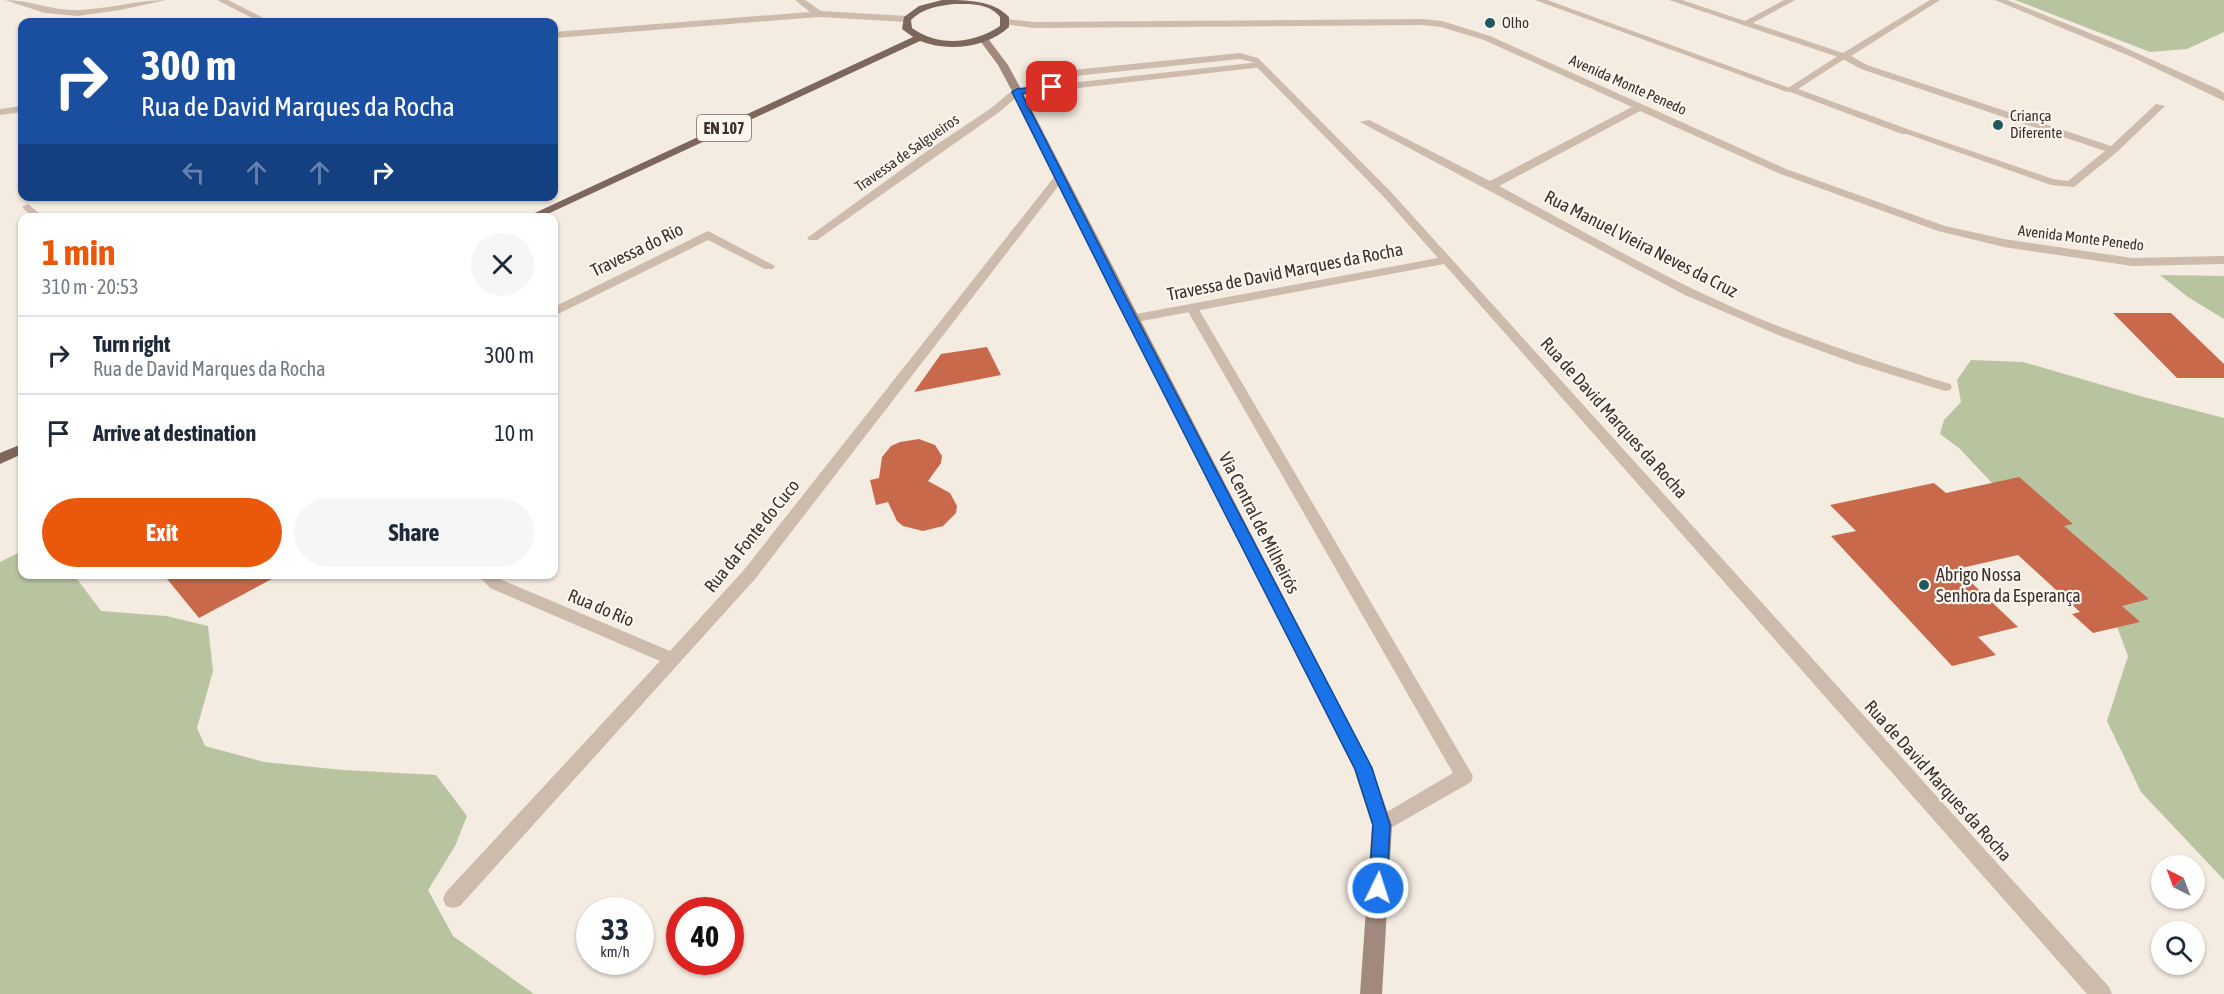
<!DOCTYPE html>
<html lang="en">
<head>
<meta charset="utf-8">
<style>
  body { margin:0; font-family:"Asap Condensed",sans-serif; background:#f6f6f7; color:#1f2937; height:100vh; display:flex; flex-direction:column; font-size:22px; white-space:nowrap }
  * { box-sizing:border-box; margin:0 }
  p { font-size:20px; color:#747a83 }
  .icon { flex:none; width:33px; height:33px; fill:none; stroke:currentColor; stroke-width:2; stroke-linecap:round; stroke-linejoin:round }
  .map { position:relative; flex:1; overflow:hidden }
  .sheet { position:absolute; left:18px; top:213px; width:540px; height:366px; display:flex; flex-direction:column; background:#fff; border-radius:12px; box-shadow:0 2px 4px #0004 }
  .sheet>* { flex:none }
  .banner { position:absolute; left:18px; top:18px; width:540px; height:183px; border-radius:12px; box-shadow:0 2px 4px #0004; background:#1a4fa0; color:#fff; overflow:hidden }
  .needle { width:39px; rotate:318deg }
  .tools { position:absolute; left:2151px; top:855px; display:grid; gap:12px }
  .tools a { display:grid; place-items:center; width:54px; height:54px; border-radius:50%; background:#fff; box-shadow:0 2px 4px #0004; font-size:30px }
  .speed { position:absolute; left:576px; top:897px; display:flex; gap:12px; font-size:30px; font-weight:700; text-align:center }
  .speed>* { display:grid; place-content:center; width:78px; height:78px; border-radius:50%; background:#fff; box-shadow:0 2px 4px #0004; line-height:1 }
  .speed small { font-size:15px; font-weight:400 }
  .speed .limit { border:9px solid #d22; background:#fff; color:#111 }
  .pin { position:absolute; display:grid; place-items:center; width:51px; height:51px; color:#fff; margin:-26px; border-radius:12px; box-shadow:0 3px 9px #0006 }
  .me { position:absolute; width:66px; margin:-33px; rotate:4deg; stroke-linejoin:round; filter:drop-shadow(0 0 4px #0008) }
  .turn { display:flex; align-items:center; gap:21px; height:126px; padding:0 24px; font-size:27px }
  .turn .icon { width:78px; height:78px; stroke-width:2.5 }
  .turn b { display:block; font-size:42px; line-height:51px }
  .lanes { display:flex; align-items:center; height:57px; padding:0 24px; background:#0003; justify-content:center; gap:30px; direction:ltr }
  .lanes .off { opacity:.35 }
  .round { display:grid; place-items:center; flex:none; width:63px; height:63px; border-radius:32px; background:#f6f6f7 }
  .head { display:flex; align-items:center; justify-content:space-between; height:102px; padding:0 24px }
  h1 { font-size:36px; font-weight:700; line-height:45px; color:#ea580c }
  .button { display:flex; gap:12px; margin-top:auto; padding:12px 24px }
  .button a { flex:1; height:69px; border-radius:36px; background:#ea580c; color:#fff; font-size:24px; font-weight:700; line-height:69px; text-align:center }
  .button a+a { background:#f6f6f7; color:#1f2937 }
  ul { padding:0; list-style:none }
  li { display:flex; align-items:center; gap:18px; height:78px; padding:0 24px; border-top:2px solid #e0e1e3 }
  li div { flex:1 }
  li b { display:block; font-size:22px }
  li em { font-style:normal }
  .map>svg:first-child { display:block }
  .green { fill:#b8c4a0 }
  .building { fill:#c8694b }
  .lines { fill:none; stroke-linecap:round; stroke-linejoin:round }
  .lane { fill:#cdbbac; fill-rule:evenodd }
  .street { fill:#cdbbac; fill-rule:evenodd }
  .secondary { fill:#a18a7d; fill-rule:evenodd }
  .primary { fill:#7d675c; fill-rule:evenodd }
  .route { fill:#1a73e8; stroke:#114b97; stroke-width:1.5 }
  .poi-dot { fill:#1f5a5e; stroke:#fbf5ee; stroke-width:2 }
  .labels { text-anchor:middle; stroke-width:4.5; stroke-linejoin:round; paint-order:stroke }
  .far-poi-label { font-size:15px; fill:#3b302b; stroke:#fbf5ee; text-anchor:start }
  .far-street-label { font-size:15px; fill:#3b302b; stroke:#fbf5ee }
  .shield { fill:#fbf5ee; stroke:#756b66; stroke-width:1.5 }
  .shield-label { font-size:16px; font-weight:bold; fill:#3b302b }
  .street-label { font-size:18px; fill:#3b302b; stroke:#fbf5ee }
  .poi-label { font-size:18px; fill:#3b302b; stroke:#fbf5ee; text-anchor:start }
</style>
</head>
<body>
<div class="map">
<svg width="2224" height="994" viewBox="0 0 2224 994">
  <rect width="100%" height="100%" fill="#f4ebe1"/>
  <g class="green">
    <path d="M2015,0H2224V32L2187,49L2150,52Z"/>
    <path d="M2160,275L2224,276V319L2188,297Z"/>
    <path d="M1971,360L2023,362L2140,396L2224,418V880L2141,792L2107,721L2128,656L2086,545L1991,482L1959,448L1940,434L1944,420L1961,402L1957,380Z"/>
    <path d="M22,551V574L74,575L101,611L166,616L208,626L213,671L197,728L205,746L264,762L343,770L436,775L467,816L455,846L428,890L453,936L534,994H0V562Z"/>
  </g>
  <g class="building">
    <path d="M2113,313H2171L2224,364V378H2177Z"/>
    <path d="M987,347L1001,375L914,392L941,354Z"/>
    <path d="M919,439L935,445L942,456L941,463L928,481L950,493L957,506L956,513L943,526L923,531L903,526L897,521L888,502L876,505L870,480L879,478L882,457L891,446L900,442Z"/>
    <path d="M2019,477L2073,524L2064,526L2149,599L2122,606L2140,622L2093,633L2072,614L2080,612L2018,555L1957,569L2018,627L1978,637L1996,655L1952,666L1831,536L1856,531L1830,505L1934,483L1946,493Z"/>
    <path d="M163,574H281L199,618Z"/>
  </g>
  <g class="lines">
    <g class="lane">
      <path d="M1841,54L1849,56L1798,89L1910,130V134H1902L1785,90Z"/>
      <path d="M1260,62L1265,65L1263,67L1052,91L1047,88L1052,85Z"/>
      <path d="M1192,304L1198,308L1473,776L1471,782L1382,833L1375,831L1372,825L1375,819L1453,773L1186,308Z"/>
    </g>
    <g class="street">
      <path d="M5,0C30,0 53,11 78,10C108,9 137,0 166,0L120,10L78,16L45,13Z"/>
      <path d="M217,0H228L271,22H260Z"/>
      <path d="M795,0H805L821,11L907,16L911,19L907,22L819,17L554,38V32L810,12Z"/>
      <path d="M1535,0H1547L1795,90L1787,92Z"/>
      <path d="M1669,0H1682L1745,21L1784,0H1795L1753,23L1843,53L1930,0H1940L1851,56L1867,65L2111,146L2156,104L2165,106L2117,152L2074,187L2051,185L1901,132L1910,130L2053,179L2068,181L2105,151L1861,69L1841,58Z"/>
      <path d="M1995,0H2007L2112,42L2220,90L2224,93V101L2132,57Z"/>
      <path d="M1006,19L1034,22L1422,19L1442,21L1490,36L1786,169L1945,226L2004,239L2132,258L2224,256V264L2132,266L2004,247L1938,231L1778,173L1640,111L1499,186C1563,220 1627,257 1693,289C1775,329 1863,357 1950,384L1952,387L1950,390L1945,391L1854,363L1778,335L1685,295L1360,122L1369,120L1490,181L1632,107L1484,40L1441,27L1422,25L1034,28L1003,24V20Z"/>
      <path d="M1240,53L1258,58L1391,192L2109,987L2112,994H2087L1444,264L1131,323L1126,322L1125,319L1131,315L1438,258L1383,196L1252,62L1240,59L1075,76L1058,83L1055,90L1020,94L998,113L817,240H809L807,238L930,149L990,109L1014,89L1047,85L1050,79L1073,70Z"/>
      <path d="M22,106V112L0,115V109Z"/>
      <path d="M1059,175L1064,178L1063,180L755,579L460,906L453,908L446,906L443,899L446,892L660,661L490,588L477,574H496L502,580L670,651L743,571L1055,176Z"/>
      <path d="M28,204L45,218H33L22,207Z"/>
      <path d="M708,231L775,266L773,269H765L708,240L554,316V307Z"/>
    </g>
    <path class="secondary" d="M980,36H986L1008,65L1022,91L1372,768L1392,825L1382,994H1360L1372,825L1354,769L1012,91L998,65L978,38Z"/>
    <g class="primary">
      <path d="M942,0C967,0 993,0 1009,17V27C987,48 947,52 920,41L539,218H524L913,37L902,29L904,17L919,6ZM954,4C971,4 989,3 1000,17V26C973,44 938,47 912,28L911,20C923,8 938,6 954,4Z"/>
      <path d="M22,444V454L0,464V453Z"/>
    </g>
  </g>
  <path class="route" d="M1052,85L1055,86V89L1022,94L1126,298L1372,768L1390,825L1387,888L1384,894L1378,897L1371,894L1369,888L1373,825L1355,769L1115,298L1012,92L1017,89Z"/>
  <g class="poi-dot">
    <circle cx="1490" cy="23" r="6"/>
    <circle cx="1998" cy="125" r="6"/>
    <circle cx="1924" cy="585" r="6"/>
  </g>
  <g class="labels">
    <g class="far-poi-label">
      <text x="1502" y="28">Olho</text>
      <text x="2010" y="121">Criança<tspan x="2010" dy="17">Diferente</tspan></text>
    </g>
    <g class="far-street-label">
      <text transform="translate(1628 85) rotate(24)" y="5">Avenida Monte Penedo</text>
      <text transform="translate(907 153) rotate(-35)" y="5">Travessa de Salgueiros</text>
      <text transform="translate(2081 238) rotate(7)" y="5">Avenida Monte Penedo</text>
    </g>
    <rect class="shield" x="697" y="115" width="54" height="26" rx="4.5"/>
    <g class="shield-label">
      <text x="724" y="134">EN 107</text>
    </g>
    <g class="street-label">
      <text transform="translate(1641 244) rotate(27)" y="6">Rua Manuel Vieira Neves da Cruz</text>
      <text transform="translate(637 250) rotate(-26)" y="6">Travessa do Rio</text>
      <text transform="translate(1285 272) rotate(-11)" y="6">Travessa de David Marques da Rocha</text>
      <text transform="translate(1614 418) rotate(48)" y="6">Rua de David Marques da Rocha</text>
      <text transform="translate(1259 523) rotate(63)" y="6">Via Central de Milheirós</text>
      <text transform="translate(752 536) rotate(-51)" y="6">Rua da Fonte do Cuco</text>
      <text transform="translate(601 608) rotate(23)" y="6">Rua do Rio</text>
      <text transform="translate(1938 781) rotate(48)" y="6">Rua de David Marques da Rocha</text>
    </g>
    <g class="poi-label">
      <text x="1936" y="581">Abrigo Nossa<tspan x="1936" dy="21">Senhora da Esperança</tspan></text>
    </g>
  </g>
</svg>
<div class="tools">
<a><svg class="needle" viewBox="-14 -14 28 28"><path d="M0-13l5 13h-10z" fill="#e53935"/><path d="M0 13l5-13h-10z" fill="#747a83"/></svg></a>
<a><svg class="icon" aria-label="search" viewBox="0 0 24 24"><circle cx="10" cy="10" r="6"/><path d="M15 15l6 6"/></svg></a>
</div>
<div class="speed"><div>33<small>km/h</small></div><div class="limit">40</div></div>
<div class="pin" style="left:1052px;top:87px;background:#d93025"><svg class="icon" aria-label="arrive" viewBox="0 0 24 24"><path d="M6 21V4h12l-3 4 3 4H6"/></svg></div>
<svg class="me" style="left:1378px;top:888px" viewBox="-20 -20 40 40"><circle r="17" fill="#1a73e8" stroke="#fff" stroke-width="3"/><path d="M0-11L8 9 0 5-8 9z" fill="#fff"/></svg>
<div class="banner">
<div class="turn"><svg class="icon" aria-label="right" viewBox="0 0 24 24"><path d="M7 20v-9h11M14 6l5 5-5 5"/></svg><div><b>300 m</b>Rua de David Marques da Rocha</div></div>
<div class="lanes"><svg class="icon off" aria-label="left" viewBox="0 0 24 24"><path d="M17 20v-9H6M10 6l-5 5 5 5"/></svg><svg class="icon off" aria-label="ahead" viewBox="0 0 24 24"><path d="M12 20V5M6 11l6-6 6 6"/></svg><svg class="icon off" aria-label="ahead" viewBox="0 0 24 24"><path d="M12 20V5M6 11l6-6 6 6"/></svg><svg class="icon" aria-label="right" viewBox="0 0 24 24"><path d="M7 20v-9h11M14 6l5 5-5 5"/></svg></div>
</div>
<section class="sheet">
<div class="head"><div><h1>1 min</h1><p>310 m · 20:53</p></div><a class="round"><svg class="icon" aria-label="close" viewBox="0 0 24 24"><path d="M6 6l12 12M18 6L6 18"/></svg></a></div>
<ul>
<li><svg class="icon" aria-label="right" viewBox="0 0 24 24"><path d="M7 20v-9h11M14 6l5 5-5 5"/></svg><div><b>Turn right</b><p>Rua de David Marques da Rocha</p></div><em>300 m</em></li>
<li><svg class="icon" aria-label="arrive" viewBox="0 0 24 24"><path d="M6 21V4h12l-3 4 3 4H6"/></svg><div><b>Arrive at destination</b></div><em>10 m</em></li>
</ul>
<div class="button"><a>Exit</a><a>Share</a></div>
</section>
</div>
</body>
</html>
